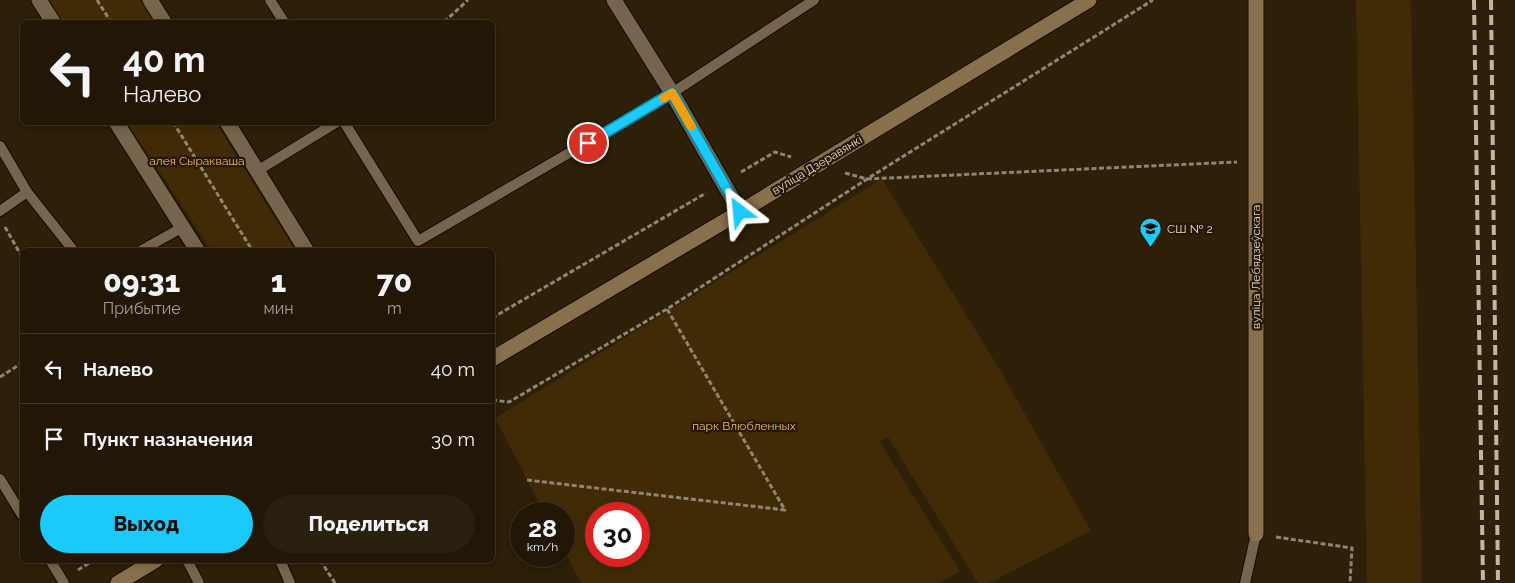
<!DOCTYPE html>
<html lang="ru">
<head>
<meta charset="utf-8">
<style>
  body { margin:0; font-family:Raleway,sans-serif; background:#2a2010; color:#f1f3f6; height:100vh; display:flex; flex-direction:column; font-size:19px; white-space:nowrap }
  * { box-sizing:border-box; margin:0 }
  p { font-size:16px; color:#a29f9b }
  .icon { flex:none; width:28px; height:28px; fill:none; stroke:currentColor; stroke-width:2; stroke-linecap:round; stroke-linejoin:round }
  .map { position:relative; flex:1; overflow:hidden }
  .drawer { position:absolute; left:20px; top:248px; width:475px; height:315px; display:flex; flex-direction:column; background:#221706; border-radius:8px; box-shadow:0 2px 8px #0003,0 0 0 1px #3f3628 }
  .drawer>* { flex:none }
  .hud { position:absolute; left:20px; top:20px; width:475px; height:105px; border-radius:8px; box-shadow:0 2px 8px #0003,0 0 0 1px #3f3628; background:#221706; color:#f1f3f6; overflow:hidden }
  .speed { position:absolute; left:510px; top:502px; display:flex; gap:10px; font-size:25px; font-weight:700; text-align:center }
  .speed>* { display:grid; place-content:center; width:65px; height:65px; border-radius:50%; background:#221706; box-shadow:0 2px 8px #0003,0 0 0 1px #3f3628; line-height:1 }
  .speed small { font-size:12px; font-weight:400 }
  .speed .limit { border:8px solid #d22; background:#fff; color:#111 }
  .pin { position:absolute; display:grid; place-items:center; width:42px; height:42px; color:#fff; margin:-21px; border:2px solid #fff; border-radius:50%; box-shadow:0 1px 5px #0007 }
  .me { position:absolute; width:55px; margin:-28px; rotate:331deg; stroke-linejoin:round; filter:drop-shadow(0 0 4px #0008) }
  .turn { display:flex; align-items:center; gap:18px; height:105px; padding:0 20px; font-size:22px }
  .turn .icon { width:65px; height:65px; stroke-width:2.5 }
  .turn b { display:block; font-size:35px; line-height:42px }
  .eta { display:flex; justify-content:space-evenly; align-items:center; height:85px; text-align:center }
  .eta b { font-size:30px; font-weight:800; line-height:35px }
  .cta { display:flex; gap:10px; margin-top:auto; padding:10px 20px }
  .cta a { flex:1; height:58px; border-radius:30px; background:#1acafc; color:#111; font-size:20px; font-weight:800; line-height:58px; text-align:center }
  .cta a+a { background:#2a2010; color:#f1f3f6 }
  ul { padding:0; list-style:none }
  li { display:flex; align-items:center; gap:15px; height:70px; padding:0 20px; border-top:1px solid #3f3628 }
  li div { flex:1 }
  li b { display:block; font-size:19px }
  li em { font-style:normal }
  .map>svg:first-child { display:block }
  .green { fill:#402b06; fill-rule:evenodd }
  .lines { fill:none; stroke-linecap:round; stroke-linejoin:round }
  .lane-casing { stroke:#150900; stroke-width:12 }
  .street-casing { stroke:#150900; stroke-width:17 }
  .secondary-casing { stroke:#150900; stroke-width:17 }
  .path { stroke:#908472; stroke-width:3; stroke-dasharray:5 2.5; stroke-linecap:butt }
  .lane { stroke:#76654c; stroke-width:10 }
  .street { stroke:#76654c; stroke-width:15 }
  .secondary { stroke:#88704c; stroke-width:15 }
  .rail { stroke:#c0b6a6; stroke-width:4; stroke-dasharray:10 5; stroke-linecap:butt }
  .route-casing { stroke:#1183a4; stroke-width:12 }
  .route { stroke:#1acafc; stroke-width:9 }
  .slow { stroke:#f59e0b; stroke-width:9 }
  .labels { text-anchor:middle; stroke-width:4.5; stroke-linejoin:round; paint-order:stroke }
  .park-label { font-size:12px; fill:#f3bb5f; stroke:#241601 }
  .street-label { font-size:12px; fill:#e4dbcd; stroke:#241601 }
  .poi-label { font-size:12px; fill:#e4dbcd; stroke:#241601; text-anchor:start }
</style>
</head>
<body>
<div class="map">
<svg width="1515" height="583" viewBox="0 0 1515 583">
  <rect width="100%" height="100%" fill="#2d1f08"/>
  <g class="green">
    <path d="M47,0H140L154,22H62Z"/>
    <path d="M1356,0H1411L1422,583H1367Z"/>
    <path d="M127,123H216L295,250H211Z"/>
    <path d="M882,179L999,368L1091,531L989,583H978L888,437L880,442L960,571L940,583H581L564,550V514H545L495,418ZM596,514H639V556H596Z"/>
  </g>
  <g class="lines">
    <defs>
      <g id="lane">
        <path d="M270,0L284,22"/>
        <path d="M344,122L418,241L672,93L814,0"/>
        <path d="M0,146L27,192L73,250"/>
        <path d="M257,171L337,122"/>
        <path d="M0,211L27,192"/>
        <path d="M142,250L183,227"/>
        <path d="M0,479L22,515"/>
        <path d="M50,560L64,583"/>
        <path d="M187,560L199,583"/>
        <path d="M280,560L290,583"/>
        <path d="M1245,583L1256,534"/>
      </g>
      <g id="street">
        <path d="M39,0L53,22"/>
        <path d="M150,0L164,22"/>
        <path d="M614,0L672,93L740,212"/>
        <path d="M116,122L197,250"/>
        <path d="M227,122L306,250"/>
      </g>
      <g id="secondary">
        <path d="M1256,0V534"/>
        <path d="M492,359L740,212L1089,0"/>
        <path d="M118,583L156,560"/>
      </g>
    </defs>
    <use href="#lane" class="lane-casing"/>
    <use href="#street" class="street-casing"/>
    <use href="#secondary" class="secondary-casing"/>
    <g class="path">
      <path d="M97,0L111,22"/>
      <path d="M444,22L468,0"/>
      <path d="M173,122L252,250"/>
      <path d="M741,172L775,152L791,157"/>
      <path d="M845,173L867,179L1237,162"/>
      <path d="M5,227L22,257"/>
      <path d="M492,318L706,193"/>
      <path d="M0,377L22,363"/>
      <path d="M492,400L509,402L667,309L867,179L1153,0"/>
      <path d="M527,480L785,510L667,309"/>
      <path d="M1276,537L1352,548L1350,583"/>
      <path d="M320,560L335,583"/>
      <path d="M78,570L94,560"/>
    </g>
    <use href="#lane" class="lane"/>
    <use href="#street" class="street"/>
    <use href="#secondary" class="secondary"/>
    <g class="rail">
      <path d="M1474,0L1483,583"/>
      <path d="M1491,0L1498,583"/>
    </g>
  </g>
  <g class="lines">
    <defs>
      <path id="route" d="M588,143L672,93L740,212"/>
    </defs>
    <use href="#route" class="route-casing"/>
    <use href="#route" class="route"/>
    <path class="slow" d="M664,98L672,93L691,126"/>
  </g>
  <defs>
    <symbol id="school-pin" viewBox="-11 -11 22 30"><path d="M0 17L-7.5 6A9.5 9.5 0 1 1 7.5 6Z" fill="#1acafc" stroke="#241601"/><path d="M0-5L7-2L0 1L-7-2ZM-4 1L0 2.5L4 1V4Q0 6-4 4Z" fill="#111"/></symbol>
  </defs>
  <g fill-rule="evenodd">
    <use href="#school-pin" x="1138" y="216" width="25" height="34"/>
  </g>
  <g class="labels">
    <g class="park-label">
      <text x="197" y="165">алея Сыракваша</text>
      <text x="744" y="430">парк Влюбленных</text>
    </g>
    <g class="street-label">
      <text transform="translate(817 165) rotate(-31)" y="4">вуліца Дзеравянкі</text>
      <text transform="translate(1256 267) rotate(-90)" y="4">вуліца Лебядзеўскага</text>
    </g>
    <g class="poi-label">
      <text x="1167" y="233">СШ № 2</text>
    </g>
  </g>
</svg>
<div class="speed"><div>28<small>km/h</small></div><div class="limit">30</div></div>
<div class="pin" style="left:588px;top:143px;background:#d93025"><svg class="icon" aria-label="arrive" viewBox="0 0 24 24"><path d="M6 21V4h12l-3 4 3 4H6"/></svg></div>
<svg class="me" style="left:740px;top:212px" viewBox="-20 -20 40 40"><path d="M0-17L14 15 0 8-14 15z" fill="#1acafc" stroke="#fff" stroke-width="4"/></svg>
<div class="hud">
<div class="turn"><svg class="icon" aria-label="left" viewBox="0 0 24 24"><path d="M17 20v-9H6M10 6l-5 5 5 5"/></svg><div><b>40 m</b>Налево</div></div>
</div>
<section class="drawer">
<div class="eta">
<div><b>09:31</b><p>Прибытие</p></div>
<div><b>1</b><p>мин</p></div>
<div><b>70</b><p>m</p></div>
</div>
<ul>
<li><svg class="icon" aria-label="left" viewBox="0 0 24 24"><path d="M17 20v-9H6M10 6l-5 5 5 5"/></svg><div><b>Налево</b></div><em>40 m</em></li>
<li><svg class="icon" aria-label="arrive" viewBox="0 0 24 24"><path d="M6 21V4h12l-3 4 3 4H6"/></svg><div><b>Пункт назначения</b></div><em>30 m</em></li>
</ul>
<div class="cta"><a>Выход</a><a>Поделиться</a></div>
</section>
</div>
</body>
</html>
